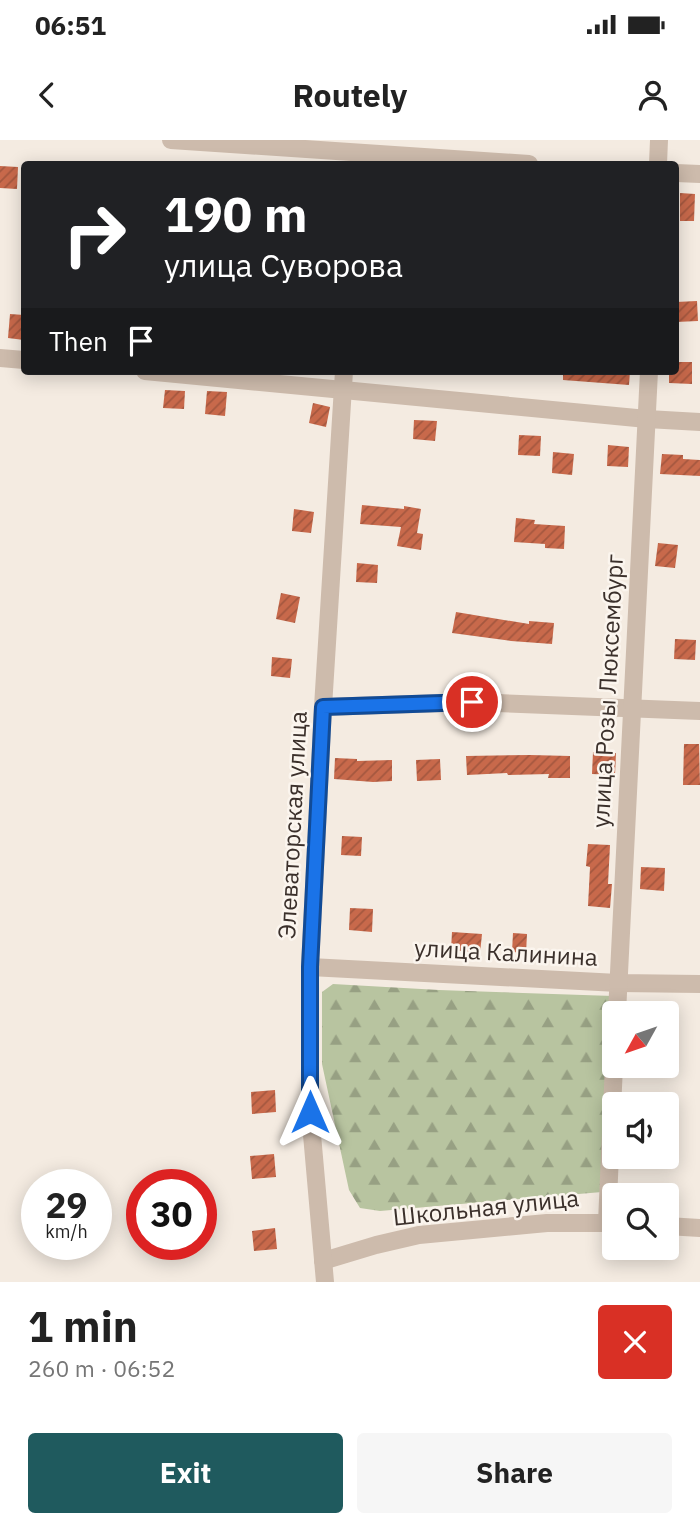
<!DOCTYPE html>
<html lang="en">
<head>
<meta charset="utf-8">
<style>
  body { margin:0; font-family:"IBM Plex Sans",sans-serif; background:#f6f6f6; color:#222; height:100vh; display:flex; flex-direction:column; font-size:26px; white-space:nowrap }
  * { box-sizing:border-box; margin:0 }
  p { font-size:23px; color:#767676 }
  .icon { flex:none; width:38px; height:38px; fill:none; stroke:currentColor; stroke-width:2; stroke-linecap:round; stroke-linejoin:round }
  .map { position:relative; height:1142px; overflow:hidden }
  .details { display:flex; flex-direction:column; background:#fff; flex:1 }
  .details>* { flex:none }
  .top-card { position:absolute; left:21px; top:21px; width:658px; height:214px; border-radius:7px; box-shadow:0 4px 18px #0003; background:#202124; color:#fff; overflow:hidden }
  .needle { width:46px; rotate:230deg }
  .controls { position:absolute; left:602px; top:861px; display:grid; gap:14px }
  .controls a { display:grid; place-items:center; width:77px; height:77px; border-radius:7px; background:#fff; box-shadow:0 4px 18px #0003; font-size:35px }
  .speed { position:absolute; left:21px; top:1029px; display:flex; gap:14px; font-size:35px; font-weight:700; text-align:center }
  .speed>* { display:grid; place-content:center; width:91px; height:91px; border-radius:50%; background:#fff; box-shadow:0 4px 18px #0003; line-height:1 }
  .speed small { font-size:18px; font-weight:400 }
  .speed .limit { border:10px solid #d22; background:#fff; color:#111 }
  .pin { position:absolute; display:grid; place-items:center; width:60px; height:60px; color:#fff; margin:-30px; border:4px solid #fff; border-radius:50%; box-shadow:0 2px 7px #0007 }
  .me { position:absolute; width:77px; margin:-38px; rotate:0deg; stroke-linejoin:round; filter:drop-shadow(0 0 5px #0008) }
  .turn { display:flex; align-items:center; gap:24px; height:147px; padding:0 28px; font-size:32px }
  .turn .icon { width:91px; height:91px; stroke-width:2.5 }
  .turn b { display:block; font-size:49px; line-height:60px }
  .then { display:flex; align-items:center; height:66px; padding:0 28px; background:#0003; gap:14px; font-size:26px }
  .round { display:grid; place-items:center; flex:none; width:74px; height:74px; border-radius:7px; background:#f6f6f6 }
  .overview { display:flex; align-items:center; justify-content:space-between; height:119px; padding:0 28px }
  h1 { font-size:42px; font-weight:700; line-height:52px }
  .action { display:flex; gap:14px; margin-top:auto; padding:14px 28px }
  .action a { flex:1; height:80px; border-radius:7px; background:#1f5a5e; color:#fff; font-size:28px; font-weight:700; line-height:80px; text-align:center }
  .action a+a { background:#f6f6f6; color:#222 }
  .status { display:flex; justify-content:space-between; align-items:center; height:49px; padding:0 35px; background:#fff; direction:ltr }
  .status svg { height:19px; fill:currentColor }
  header { display:flex; justify-content:space-between; align-items:center; height:91px; padding:0 28px; background:#fff; font-size:32px; font-weight:700 }
  .map>svg:first-child { display:block }
  .forest { fill:url(#forest-firs) }
  .building { fill:url(#building-hatch) }
  .lines { fill:none; stroke-linecap:round; stroke-linejoin:round }
  .minor { stroke:#cdbbac; stroke-width:18 }
  .route-casing { stroke:#114b97; stroke-width:18 }
  .route { stroke:#1a73e8; stroke-width:12 }
  .labels { text-anchor:middle; stroke-width:5; stroke-linejoin:round; paint-order:stroke }
  .street-label { font-size:24px; fill:#3b302b; stroke:#fbf5ee }
</style>
</head>
<body>
<div class="status"><b>06:51</b><svg viewBox="0 0 49 12"><path d="M0 12V9h3v3zM5 12V6h3v6zM10 12V3h3v9zM15 12V0h3v12zM26 1h20v11H26zM47 4h2v5h-2z"/></svg></div>
<header><svg class="icon" aria-label="back" viewBox="0 0 24 24"><path d="M15 5l-7 7 7 7"/></svg>Routely<svg class="icon" aria-label="person" viewBox="0 0 24 24"><circle cx="12" cy="8" r="4"/><path d="M4 21q1-7 8-7t8 7"/></svg></header>
<div class="map">
<svg width="700" height="1142" viewBox="0 0 700 1142">
  <defs>
    <pattern id="forest-firs" width="22" height="20" patternUnits="userSpaceOnUse" patternTransform="scale(1.75)"><rect width="22" height="20" fill="#b8c4a0"/><path d="M5 1l3.5 6h-7zM16 11l3.5 6h-7z" fill="#97a083"/></pattern>
    <pattern id="building-hatch" width="6" height="6" patternUnits="userSpaceOnUse" patternTransform="scale(1.75)"><rect width="6" height="6" fill="#c8694b"/><path d="M-1 1l2-2M0 6l6-6M5 7l2-2" fill="none" stroke="#a4573f"/></pattern>
  </defs>
  <rect width="100%" height="100%" fill="#f4ebe1"/>
  <path class="forest" d="M333,844L439,850L613,856L602,1052L380,1071L360,1068L349,1050L322,924V852Z"/>
  <g class="building">
    <path d="M0,26L18,27L17,49L0,48Z"/>
    <path d="M680,53L695,54L694,81H680Z"/>
    <path d="M697,161L698,181L676,182V162Z"/>
    <path d="M10,174L24,175V200L8,198Z"/>
    <path d="M676,222H692V244L669,243V231H676Z"/>
    <path d="M563,231H630L629,245L563,240Z"/>
    <path d="M165,250L185,251L184,269L163,268Z"/>
    <path d="M207,251L227,252L225,276L205,274Z"/>
    <path d="M313,263L330,267L326,287L309,283Z"/>
    <path d="M414,280L437,281L435,301L413,299Z"/>
    <path d="M519,295L541,296L540,316L518,315Z"/>
    <path d="M608,305L629,307L628,327L607,326Z"/>
    <path d="M553,312L574,314L572,335L552,333Z"/>
    <path d="M662,314L683,315V319L700,320V336L660,334Z"/>
    <path d="M362,365L404,369V366L421,369L417,393L423,394L421,410L397,406L401,387L360,384Z"/>
    <path d="M294,369L314,372L311,393L292,391Z"/>
    <path d="M516,378L535,380L534,384L565,386L564,409L545,408V404L514,402Z"/>
    <path d="M658,403L678,405L675,428L655,426Z"/>
    <path d="M357,423L378,425L377,443L356,442Z"/>
    <path d="M281,453L300,457L295,483L276,479Z"/>
    <path d="M456,472L529,484V481L554,483L552,504L511,501L452,493Z"/>
    <path d="M675,499L696,500L695,520L674,519Z"/>
    <path d="M272,517L292,519L290,538L271,536Z"/>
    <path d="M684,604H699L700,645H683Z"/>
    <path d="M593,612L616,613L615,635L592,634Z"/>
    <path d="M530,615L570,616V638H548L549,634L508,635L507,633L467,635L466,616Z"/>
    <path d="M335,618L357,619V621L392,620V641L373,642L334,639Z"/>
    <path d="M440,619L441,640L417,641L416,620Z"/>
    <path d="M342,696L362,697L361,716L341,715Z"/>
    <path d="M588,704L610,705L608,744H612L610,768L588,766L590,727L586,726Z"/>
    <path d="M641,727L665,728L664,751L640,749Z"/>
    <path d="M350,768L373,769L372,792L349,790Z"/>
    <path d="M452,792L482,794L480,813L451,810Z"/>
    <path d="M513,793L527,794L526,813L512,812Z"/>
    <path d="M275,950L276,972L252,974L251,952Z"/>
    <path d="M274,1014L276,1037L252,1039L250,1016Z"/>
    <path d="M275,1088L277,1109L254,1111L252,1091Z"/>
  </g>
  <g class="lines">
    <g class="minor">
      <path d="M171,0L529,24"/>
      <path d="M658,24L659,0"/>
      <path d="M676,33L700,34"/>
      <path d="M0,218L24,220"/>
      <path d="M145,231L647,279L700,282"/>
      <path d="M323,567L472,562L700,571"/>
      <path d="M310,827L618,843L700,844"/>
      <path d="M617,873L649,231"/>
      <path d="M607,1082L614,925"/>
      <path d="M667,1086L700,1088"/>
      <path d="M323,1121L376,1105L419,1095L547,1083H614"/>
      <path d="M325,1142L310,972V827L323,567L344,231"/>
    </g>
  </g>
  <g class="lines">
    <defs>
      <path id="route" d="M310,972V827L323,567L472,562"/>
    </defs>
    <use href="#route" class="route-casing"/>
    <use href="#route" class="route"/>
  </g>
  <g class="labels">
    <g class="street-label">
      <text transform="translate(608 551) rotate(-87)" y="8">улица Розы Люксембург</text>
      <text transform="translate(293 685) rotate(-87)" y="8">Элеваторская улица</text>
      <text transform="translate(506 813) rotate(3)" y="8">улица Калинина</text>
      <text transform="translate(486 1068) rotate(-6)" y="8">Школьная улица</text>
    </g>
  </g>
</svg>
<div class="controls">
<a><svg class="needle" viewBox="-14 -14 28 28"><path d="M0-13l5 13h-10z" fill="#e53935"/><path d="M0 13l5-13h-10z" fill="#767676"/></svg></a>
<a><svg class="icon" aria-label="sound" viewBox="0 0 24 24"><path d="M4 9h4l5-4v14l-5-4H4zM17 9q2 3 0 6"/></svg></a>
<a><svg class="icon" aria-label="search" viewBox="0 0 24 24"><circle cx="10" cy="10" r="6"/><path d="M15 15l6 6"/></svg></a>
</div>
<div class="speed"><div>29<small>km/h</small></div><div class="limit">30</div></div>
<div class="pin" style="left:472px;top:562px;background:#d93025"><svg class="icon" aria-label="arrive" viewBox="0 0 24 24"><path d="M6 21V4h12l-3 4 3 4H6"/></svg></div>
<svg class="me" style="left:310px;top:972px" viewBox="-20 -20 40 40"><path d="M0-17L14 15 0 8-14 15z" fill="#1a73e8" stroke="#fff" stroke-width="4"/></svg>
<div class="top-card">
<div class="turn"><svg class="icon" aria-label="right" viewBox="0 0 24 24"><path d="M7 20v-9h11M14 6l5 5-5 5"/></svg><div><b>190 m</b>улица Суворова</div></div>
<div class="then">Then<svg class="icon" aria-label="arrive" viewBox="0 0 24 24"><path d="M6 21V4h12l-3 4 3 4H6"/></svg></div>
</div>
</div>
<section class="details">
<div class="overview"><div><h1>1 min</h1><p>260 m · 06:52</p></div><a class="round" style="background:#d93025;color:#fff"><svg class="icon" aria-label="close" viewBox="0 0 24 24"><path d="M6 6l12 12M18 6L6 18"/></svg></a></div>
<div class="action"><a>Exit</a><a>Share</a></div>
</section>
</body>
</html>
